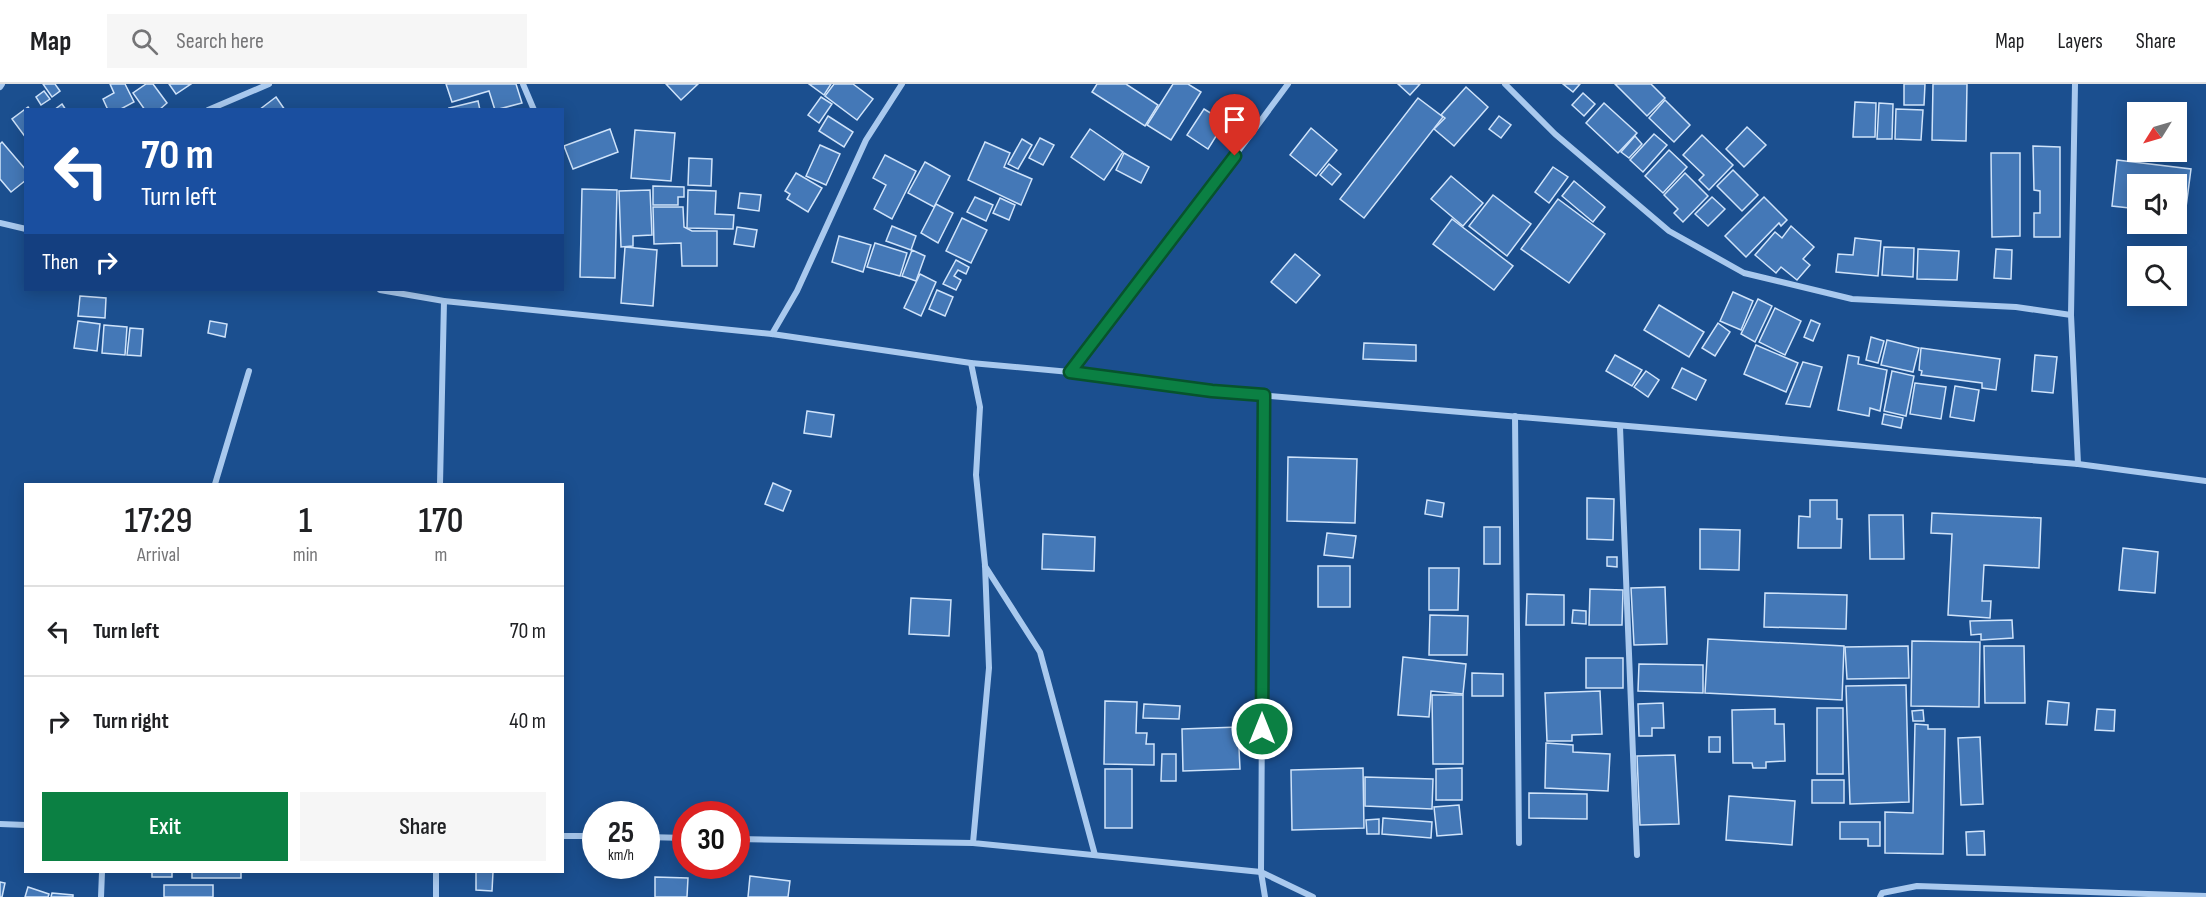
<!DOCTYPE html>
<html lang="en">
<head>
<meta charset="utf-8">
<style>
  body { margin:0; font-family:"Sofia Sans Condensed",sans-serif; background:#f6f6f6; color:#202124; height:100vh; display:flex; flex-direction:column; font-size:22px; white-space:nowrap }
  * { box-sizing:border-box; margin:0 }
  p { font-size:20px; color:#757577 }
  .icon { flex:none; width:33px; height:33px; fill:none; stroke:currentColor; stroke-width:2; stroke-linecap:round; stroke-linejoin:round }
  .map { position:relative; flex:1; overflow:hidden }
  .side { position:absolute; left:24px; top:399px; width:540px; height:390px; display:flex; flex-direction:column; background:#fff; border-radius:0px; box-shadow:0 3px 15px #0003 }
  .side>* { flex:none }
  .guide { position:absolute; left:24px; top:24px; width:540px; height:183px; border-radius:0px; box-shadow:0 3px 15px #0003; background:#1a4fa0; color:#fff; overflow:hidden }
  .needle { width:39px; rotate:233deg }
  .controls { position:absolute; left:2127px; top:18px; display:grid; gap:12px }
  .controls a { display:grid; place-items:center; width:60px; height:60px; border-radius:0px; background:#fff; box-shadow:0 3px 15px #0003; font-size:30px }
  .speed { position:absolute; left:582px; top:717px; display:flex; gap:12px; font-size:30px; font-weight:700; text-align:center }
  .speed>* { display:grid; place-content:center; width:78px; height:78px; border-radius:50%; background:#fff; box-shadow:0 3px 15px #0003; line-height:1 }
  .speed small { font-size:15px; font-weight:400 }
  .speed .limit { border:9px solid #d22; background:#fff; color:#111 }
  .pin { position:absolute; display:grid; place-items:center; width:51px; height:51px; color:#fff; margin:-62px -26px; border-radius:50% 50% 50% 0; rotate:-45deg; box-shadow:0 0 6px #0007 }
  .pin .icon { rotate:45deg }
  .me { position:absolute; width:66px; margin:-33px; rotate:0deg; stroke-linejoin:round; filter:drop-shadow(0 0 4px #0008) }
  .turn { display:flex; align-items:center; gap:21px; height:126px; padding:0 18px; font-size:27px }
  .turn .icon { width:78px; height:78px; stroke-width:2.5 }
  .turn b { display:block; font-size:42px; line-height:51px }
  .then { display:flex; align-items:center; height:57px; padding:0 18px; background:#0003; gap:12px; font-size:22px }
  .eta { display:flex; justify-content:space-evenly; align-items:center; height:102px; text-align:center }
  .eta b { font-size:36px; font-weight:600; line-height:42px }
  .cta { display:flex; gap:12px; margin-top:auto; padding:12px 18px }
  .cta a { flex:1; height:69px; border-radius:0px; background:#0b8043; color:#fff; font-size:24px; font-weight:600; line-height:69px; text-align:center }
  .cta a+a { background:#f6f6f6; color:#202124 }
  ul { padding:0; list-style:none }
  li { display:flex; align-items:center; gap:18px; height:90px; padding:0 18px; border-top:2px solid #e0e0e0 }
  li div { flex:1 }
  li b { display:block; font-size:22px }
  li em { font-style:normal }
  header { display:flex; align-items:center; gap:36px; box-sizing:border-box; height:84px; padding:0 30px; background:#fff; border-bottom:2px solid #e0e0e0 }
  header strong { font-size:28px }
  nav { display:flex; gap:33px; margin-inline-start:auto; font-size:21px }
  .search { width:420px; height:54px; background:#f6f6f6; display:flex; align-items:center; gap:15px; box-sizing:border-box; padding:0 21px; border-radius:0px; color:#757577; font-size:22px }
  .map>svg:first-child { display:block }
  .building { fill:#4478b7; stroke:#cfe3fa; stroke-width:1.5 }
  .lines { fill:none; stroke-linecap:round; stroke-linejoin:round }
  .street { stroke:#a9c9ee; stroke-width:6 }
  .route-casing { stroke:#07532c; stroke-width:15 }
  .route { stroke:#0b8043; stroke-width:10 }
</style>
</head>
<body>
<header>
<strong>Map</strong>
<div class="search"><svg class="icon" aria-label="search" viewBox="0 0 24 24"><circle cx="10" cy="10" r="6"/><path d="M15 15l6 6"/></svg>Search here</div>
<nav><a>Map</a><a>Layers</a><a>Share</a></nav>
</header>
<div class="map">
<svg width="2206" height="813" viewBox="0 0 2206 813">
  <rect width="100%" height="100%" fill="#1b4f8f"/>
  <g class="building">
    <path d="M43,0H55L60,7L52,13Z"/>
    <path d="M110,0H125L134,18L119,26H108L103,15L114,9Z"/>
    <path d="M146,0H153L167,19L159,26H145L133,9Z"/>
    <path d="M169,0H191L176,10Z"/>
    <path d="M446,0H516L522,19L495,26L489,7L452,18Z"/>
    <path d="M666,0H698L681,16Z"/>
    <path d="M809,0H831L824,11Z"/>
    <path d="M834,0H853L873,15L857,36L825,12Z"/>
    <path d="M1097,0H1126L1158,21L1145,42L1092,8Z"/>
    <path d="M1173,0H1188L1201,8L1171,56L1147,41Z"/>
    <path d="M1398,0H1420L1410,11Z"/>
    <path d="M1563,0H1580L1573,8Z"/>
    <path d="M1615,0H1651L1665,14L1647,32Z"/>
    <path d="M1904,0H1925L1924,21H1904Z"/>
    <path d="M1933,0H1967L1966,57L1932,56Z"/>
    <path d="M1466,3L1488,23L1454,62L1434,45L1445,34L1441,31Z"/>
    <path d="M44,7L50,15L41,21L36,13Z"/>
    <path d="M1583,9L1595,20L1584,32L1572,21Z"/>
    <path d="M276,13L285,26H259Z"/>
    <path d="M821,13L832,20L819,39L808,31Z"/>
    <path d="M1418,14L1443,33L1364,134L1340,115Z"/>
    <path d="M1665,16L1690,41L1674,58L1649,34Z"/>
    <path d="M478,17L480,26H450L449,24Z"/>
    <path d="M1855,18L1876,19L1875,53H1853Z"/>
    <path d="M1604,19L1637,49L1618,69L1586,39Z"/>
    <path d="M1879,19L1893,20L1892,55H1877Z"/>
    <path d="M62,20L66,26H54Z"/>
    <path d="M28,23L30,26H26V54L12,35Z"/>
    <path d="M1204,25L1225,38L1208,65L1187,51Z"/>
    <path d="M1896,25L1923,26L1921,56L1895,55Z"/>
    <path d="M828,32L853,48L844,63L819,47Z"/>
    <path d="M1499,32L1511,41L1501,54L1489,45Z"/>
    <path d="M1747,43L1766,61L1744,83L1726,65Z"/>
    <path d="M1311,44L1337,66L1316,92L1290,71Z"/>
    <path d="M610,45L618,68L573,85L564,62Z"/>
    <path d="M1090,45L1123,68L1104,96L1071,73Z"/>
    <path d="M635,46L675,49L671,97L631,94Z"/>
    <path d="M1654,50L1667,61L1643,88L1630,76Z"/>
    <path d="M1702,51L1733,81L1709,106L1699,96L1704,91L1683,71Z"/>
    <path d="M1635,52L1642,60L1629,74L1621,68Z"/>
    <path d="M1040,54L1054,61L1043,81L1029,74Z"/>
    <path d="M1022,55L1032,61L1018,85L1008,80Z"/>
    <path d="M2,58L26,86V96L11,108L0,95V60Z"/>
    <path d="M985,58L1010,69L1004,83L1032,95L1021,121L968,96Z"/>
    <path d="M820,61L840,70L826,101L806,92Z"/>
    <path d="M2033,62L2060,63V153H2034V129H2040V107L2034,106Z"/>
    <path d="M1669,66L1687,83L1663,109L1645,92Z"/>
    <path d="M1124,69L1149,83L1141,99L1116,86Z"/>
    <path d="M1991,69H2020V152L1992,153Z"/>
    <path d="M885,71L916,87L892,135L874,125L886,101L873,94Z"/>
    <path d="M689,74L712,75L711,102L688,101Z"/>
    <path d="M2117,76L2191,85L2185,131L2176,130V100H2138V125L2112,122Z"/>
    <path d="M925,78L950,92L934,123L908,109Z"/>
    <path d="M1329,80L1341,90L1332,101L1320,91Z"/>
    <path d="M1553,83L1568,93L1549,119L1535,108Z"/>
    <path d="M1733,86L1758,111L1742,127L1717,102Z"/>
    <path d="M796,89L822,104L808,128L787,115L790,110L785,107Z"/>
    <path d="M1685,89L1708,112L1683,138L1674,129L1678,125L1664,111Z"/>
    <path d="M1451,92L1483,119L1463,142L1431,115Z"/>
    <path d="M1574,97L1605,123L1593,138L1562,112Z"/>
    <path d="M653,102L684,103V113H678V121H653Z"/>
    <path d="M582,105L617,106L615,194L580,193Z"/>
    <path d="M650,106L652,151L633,152V162L621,163L619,107Z"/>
    <path d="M688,106L716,107L715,130L734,131L733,145L687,144Z"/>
    <path d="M740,109L761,111L759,127L738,124Z"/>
    <path d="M1493,111L1531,140L1507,172L1469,142Z"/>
    <path d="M975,113L993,121L986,137L967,128Z"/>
    <path d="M1712,113L1725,125L1708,142L1695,130Z"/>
    <path d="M1764,113L1787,136L1781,142L1779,139L1746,173L1725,152Z"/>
    <path d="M1000,114L1015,121L1009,136L993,129Z"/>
    <path d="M1558,115L1605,150L1569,199L1521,165Z"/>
    <path d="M936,120L953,129L938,159L921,149Z"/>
    <path d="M653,123H683L684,143L692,147H717V182H682L681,159L654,160Z"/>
    <path d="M962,134L987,146L971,179L946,167Z"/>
    <path d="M1452,135L1513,182L1494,206L1433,160Z"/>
    <path d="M892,142L916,152L911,166L886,157Z"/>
    <path d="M1791,142L1814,163L1803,175L1810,181L1797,196L1781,183L1776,189L1755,171L1775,148L1782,154Z"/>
    <path d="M737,143L757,146L754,163L734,160Z"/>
    <path d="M839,152L871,161L863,188L832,178Z"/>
    <path d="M1855,154L1881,157L1878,192L1836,188L1838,170L1853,171Z"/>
    <path d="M875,159L907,169L900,192L867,183Z"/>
    <path d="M625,163L657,166L653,222L621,219Z"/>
    <path d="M1884,163L1914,164L1913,193L1882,191Z"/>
    <path d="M1918,165L1959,167L1957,196L1917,195Z"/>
    <path d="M1996,165L2012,166L2011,195L1994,194Z"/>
    <path d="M912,166L925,172L916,197L902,192Z"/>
    <path d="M1295,170L1320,191L1296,219L1271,198Z"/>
    <path d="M956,176L969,183L966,190L958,186L954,192L961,196L956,206L943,200Z"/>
    <path d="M920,190L936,198L921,232L904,224Z"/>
    <path d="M937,206L953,213L945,232L929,225Z"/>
    <path d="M1733,208L1753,217L1741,246L1720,237Z"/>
    <path d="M80,212L106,214L105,234L78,232Z"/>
    <path d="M1758,215L1772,222L1755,258L1741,250Z"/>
    <path d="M1659,221L1704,248L1689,273L1644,246Z"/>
    <path d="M1775,224L1801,237L1785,271L1759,258Z"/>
    <path d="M1811,236L1820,240L1813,257L1804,253Z"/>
    <path d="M78,237L100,240L97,267L74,264Z"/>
    <path d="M210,237L227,240L225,253L208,249Z"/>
    <path d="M1718,239L1730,248L1715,272L1702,264Z"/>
    <path d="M104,241L127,243L125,271L102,269Z"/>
    <path d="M130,244L143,245L141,272L127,271Z"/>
    <path d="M1871,253L1884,257L1878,279L1866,276Z"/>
    <path d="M1887,256L1919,264L1913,288L1881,281Z"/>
    <path d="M1364,259L1416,261V277L1363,275Z"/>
    <path d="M1756,261L1798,279L1786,308L1744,290Z"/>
    <path d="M1921,264L2000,275L1996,306L1982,304V299L1921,291L1922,287L1919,286Z"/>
    <path d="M1615,271L1642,286L1632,302L1606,287Z"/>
    <path d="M1848,271L1859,273L1858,280L1887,286L1880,327L1870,324L1869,332L1838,326Z"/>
    <path d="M2035,271L2057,273L2053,309L2032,307Z"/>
    <path d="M1803,278L1822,283L1810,323L1786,320Z"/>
    <path d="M1682,284L1706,296L1696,316L1672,304Z"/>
    <path d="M1646,287L1659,296L1648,313L1634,303Z"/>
    <path d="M1892,287L1914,292L1906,332L1884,327Z"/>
    <path d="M1915,299L1946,303L1941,335L1910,330Z"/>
    <path d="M1955,302L1979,306L1974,337L1950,333Z"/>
    <path d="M807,327L834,331L831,353L804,349Z"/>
    <path d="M1884,330L1903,334L1901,344L1882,340Z"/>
    <path d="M1288,373L1357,375L1355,439L1287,437Z"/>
    <path d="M773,399L791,407L783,427L765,420Z"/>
    <path d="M1587,414L1614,415L1613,456L1587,455Z"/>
    <path d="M1427,416L1444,419L1442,433L1425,430Z"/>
    <path d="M1810,416H1837V435H1842L1841,464H1798L1799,432L1810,433Z"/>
    <path d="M1932,429L2041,434L2039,484L1984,481L1982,517H1991L1990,534L1948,531L1952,450L1931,449Z"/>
    <path d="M1869,431H1903L1904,475H1870Z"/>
    <rect x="1484" y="443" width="16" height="37"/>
    <path d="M1700,445L1740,446L1739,486L1700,485Z"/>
    <path d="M1327,449L1356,452L1353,474L1324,471Z"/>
    <path d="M1043,450L1095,453L1094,487L1042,485Z"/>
    <path d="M2123,464L2158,468L2155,509L2119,506Z"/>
    <path d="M1607,473H1617V483L1607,482Z"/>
    <rect x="1318" y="482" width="32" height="41"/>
    <path d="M1429,484H1459L1458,526H1429Z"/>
    <path d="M1665,503L1667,560L1634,561L1631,504Z"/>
    <path d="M1590,505L1623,506L1622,541H1589Z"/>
    <path d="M1765,509L1847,511L1846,545L1764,543Z"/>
    <path d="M1527,510L1564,511V541H1526Z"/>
    <path d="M911,514L951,516L949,552L909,550Z"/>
    <path d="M1573,526L1586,527V540L1572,539Z"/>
    <path d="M1430,531L1468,532L1467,571H1429Z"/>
    <path d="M2012,536L2013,554L1981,556V550L1971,551L1970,537Z"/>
    <path d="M1708,555L1844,562L1842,616L1705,609Z"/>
    <path d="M1912,557L1980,558L1979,623L1911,622Z"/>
    <path d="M1908,562L1909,594L1847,595L1845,563Z"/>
    <path d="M1984,562H2024L2025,619H1985Z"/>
    <path d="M1403,573L1466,580L1463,610L1431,607L1429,633L1398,631Z"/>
    <rect x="1586" y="574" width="37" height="30"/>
    <path d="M1639,580L1703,581V609L1638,607Z"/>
    <path d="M1472,589L1503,590V612H1472Z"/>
    <path d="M1906,601L1909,718L1850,720L1846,602Z"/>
    <path d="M1600,607L1602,650L1572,651V657H1547L1545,609Z"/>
    <path d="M1432,611H1463V680H1433Z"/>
    <path d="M1105,617L1137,618L1136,649H1147L1146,660H1154V681L1104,680Z"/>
    <path d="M2048,617L2069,619L2067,641L2046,640Z"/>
    <path d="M1663,619L1664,644H1652V652H1639L1638,620Z"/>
    <path d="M1144,620L1180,622L1179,635L1143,634Z"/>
    <rect x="1817" y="624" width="26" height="66"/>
    <path d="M1775,625V640H1784L1785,677L1766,678V684H1753L1752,679H1733L1732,626Z"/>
    <path d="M2097,625L2115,626L2114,647L2095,646Z"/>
    <path d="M1923,626L1924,637H1913L1912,627Z"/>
    <path d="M1915,640L1928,641V645H1945L1943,770L1885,769V728L1913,729Z"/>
    <path d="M1238,643L1240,685L1183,687L1182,645Z"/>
    <rect x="1709" y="653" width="11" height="15"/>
    <path d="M1980,653L1983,720L1961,721L1958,654Z"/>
    <path d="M1546,659L1573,661V668L1610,670L1608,707L1545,704Z"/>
    <path d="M1162,670H1176V697H1161Z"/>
    <path d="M1675,671L1679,740L1640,741L1637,672Z"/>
    <path d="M1363,684L1364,744L1292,746L1291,686Z"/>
    <path d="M1462,684V716H1436V685Z"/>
    <rect x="1105" y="685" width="27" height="59"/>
    <path d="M1365,693L1433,695L1432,725L1365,722Z"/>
    <rect x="1812" y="696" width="32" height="23"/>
    <path d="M1529,709L1587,710V735L1529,734Z"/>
    <path d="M1729,712L1795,717L1792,761L1726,756Z"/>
    <path d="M1459,721L1462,750L1437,752L1434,723Z"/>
    <path d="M1383,734L1432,738L1431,754L1382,750Z"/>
    <path d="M1379,735V750H1367L1366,736Z"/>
    <path d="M1840,738H1880V762H1868V755H1840Z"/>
    <path d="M1984,747L1985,771H1967L1966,748Z"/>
    <rect x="152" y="788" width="20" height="5"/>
    <rect x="192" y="788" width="49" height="6"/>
    <path d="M476,788H493L492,807L476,806Z"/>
    <path d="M750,792L790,797L788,813H748Z"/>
    <path d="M655,793L688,794L687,813H655Z"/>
    <path d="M0,798L5,799L2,813H0Z"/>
    <rect x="164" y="801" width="49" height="12"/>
    <path d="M28,803L49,810L48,813H25Z"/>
    <path d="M52,809L73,811V813H51Z"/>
  </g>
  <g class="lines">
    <g class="street">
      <path d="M523,0L534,26"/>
      <path d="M1505,0L1555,50L1669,147L1744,189L1852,215L2016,223L2071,231L2078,380"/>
      <path d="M0,3L2,0"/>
      <path d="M208,26L269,0"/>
      <path d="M0,139L26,145"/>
      <path d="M380,206L444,217L772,250L971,279L1070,288L1212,307L2078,380L2206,397"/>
      <path d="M2071,231L2075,0"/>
      <path d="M772,250L797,207L866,56L902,0"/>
      <path d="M971,279L980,323L976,391L985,481L989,584L973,759L1261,788L1313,813"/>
      <path d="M1070,288L1208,108L1288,0"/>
      <path d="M1264,311L1261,788L1265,813"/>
      <path d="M1515,332L1519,759"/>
      <path d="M1620,343L1637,771"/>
      <path d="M215,400L249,287"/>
      <path d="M440,400L444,217"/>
      <path d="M985,482L1040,568L1095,771"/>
      <path d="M0,740L26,741"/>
      <path d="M562,752H596"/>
      <path d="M646,753L686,754"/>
      <path d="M736,755L973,759"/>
      <path d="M436,788V813"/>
      <path d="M101,813L102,788"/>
      <path d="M1880,813L1882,809L1917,802L2206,812"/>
    </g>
  </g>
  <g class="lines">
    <defs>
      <path id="route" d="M1235,72L1070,288L1212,307L1264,311L1262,645"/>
    </defs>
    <use href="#route" class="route-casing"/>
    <use href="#route" class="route"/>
  </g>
</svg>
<div class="controls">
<a><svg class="needle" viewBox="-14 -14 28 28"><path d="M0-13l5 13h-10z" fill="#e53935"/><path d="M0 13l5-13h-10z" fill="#757577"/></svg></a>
<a><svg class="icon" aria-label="sound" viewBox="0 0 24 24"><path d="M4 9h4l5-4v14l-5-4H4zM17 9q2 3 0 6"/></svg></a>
<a><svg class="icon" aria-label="search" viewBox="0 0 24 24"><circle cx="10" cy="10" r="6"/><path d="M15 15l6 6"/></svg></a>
</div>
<div class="speed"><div>25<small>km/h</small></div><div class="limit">30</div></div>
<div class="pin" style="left:1235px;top:72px;background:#d93025"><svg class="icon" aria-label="arrive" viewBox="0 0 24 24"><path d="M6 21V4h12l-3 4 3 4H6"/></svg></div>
<svg class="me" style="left:1262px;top:645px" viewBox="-20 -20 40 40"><circle r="17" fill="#0b8043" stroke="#fff" stroke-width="3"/><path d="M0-11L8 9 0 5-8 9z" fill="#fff"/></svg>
<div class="guide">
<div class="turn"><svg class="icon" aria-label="left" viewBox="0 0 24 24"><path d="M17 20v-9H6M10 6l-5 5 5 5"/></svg><div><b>70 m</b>Turn left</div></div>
<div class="then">Then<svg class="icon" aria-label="right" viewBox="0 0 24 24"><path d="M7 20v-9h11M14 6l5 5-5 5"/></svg></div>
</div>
<section class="side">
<div class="eta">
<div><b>17:29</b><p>Arrival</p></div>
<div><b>1</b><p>min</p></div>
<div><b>170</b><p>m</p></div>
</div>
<ul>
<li><svg class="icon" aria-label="left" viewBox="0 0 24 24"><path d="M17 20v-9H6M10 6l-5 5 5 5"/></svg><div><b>Turn left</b></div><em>70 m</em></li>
<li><svg class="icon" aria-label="right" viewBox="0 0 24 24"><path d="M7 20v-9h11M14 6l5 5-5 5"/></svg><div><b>Turn right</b></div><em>40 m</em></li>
</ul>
<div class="cta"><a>Exit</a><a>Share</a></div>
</section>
</div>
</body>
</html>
